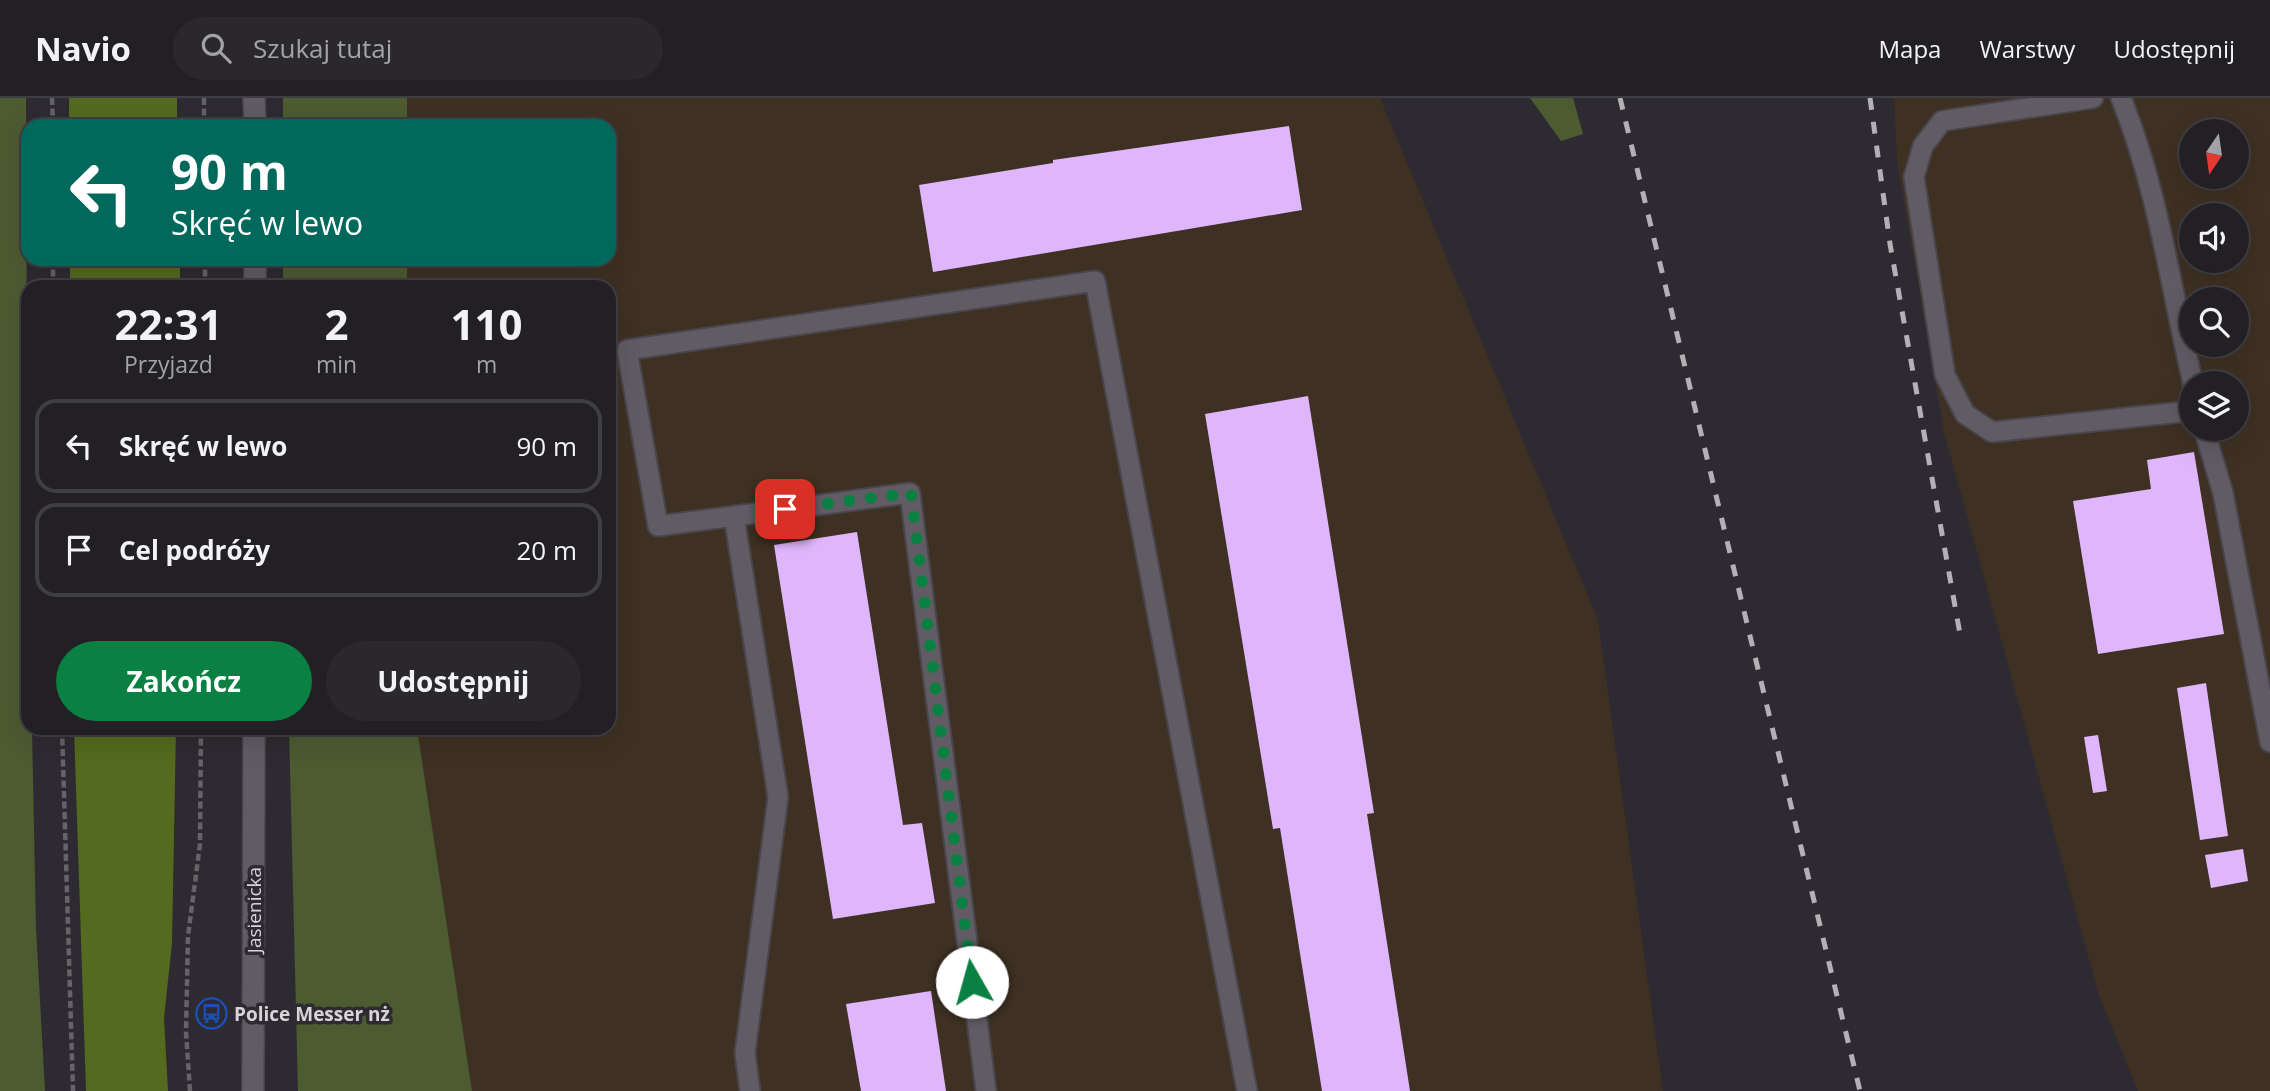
<!DOCTYPE html>
<html lang="pl">
<head>
<meta charset="utf-8">
<style>
  body { margin:0; font-family:"Open Sans",sans-serif; background:#2a282d; color:#f1f3f6; height:100vh; display:flex; flex-direction:column; font-size:26px; white-space:nowrap }
  * { box-sizing:border-box; margin:0 }
  p { font-size:23px; color:#a2a3a7 }
  .icon { flex:none; width:38px; height:38px; fill:none; stroke:currentColor; stroke-width:2; stroke-linecap:round; stroke-linejoin:round }
  .map { position:relative; flex:1; overflow:hidden }
  .panel { position:absolute; left:21px; top:182px; width:595px; height:455px; display:flex; flex-direction:column; background:#222025; border-radius:21px; box-shadow:0 7px 28px #0002,0 0 0 2px #3f3e42 }
  .panel>* { flex:none }
  .top-card { position:absolute; left:21px; top:21px; width:595px; height:147px; border-radius:21px; box-shadow:0 7px 28px #0002,0 0 0 2px #3f3e42; background:#00695c; color:#fff; overflow:hidden }
  .needle { width:46px; rotate:193deg }
  .tools { position:absolute; left:2179px; top:21px; display:grid; gap:14px }
  .tools a { display:grid; place-items:center; width:70px; height:70px; border-radius:50%; background:#222025; box-shadow:0 7px 28px #0002,0 0 0 2px #3f3e42; font-size:35px }
  .pin { position:absolute; display:grid; place-items:center; width:60px; height:60px; color:#fff; margin:-30px; border-radius:14px; box-shadow:0 4px 10px #0006 }
  .me { position:absolute; width:77px; margin:-38px; rotate:353deg; stroke-linejoin:round; filter:drop-shadow(0 0 5px #0008) }
  .turn { display:flex; align-items:center; gap:24px; height:147px; padding:0 35px; font-size:32px }
  .turn .icon { width:91px; height:91px; stroke-width:2.5 }
  .turn b { display:block; font-size:49px; line-height:60px }
  .eta { display:flex; justify-content:space-evenly; align-items:center; height:119px; text-align:center }
  .eta b { font-size:42px; font-weight:700; line-height:49px }
  .primary-button { display:flex; gap:14px; margin-top:auto; padding:14px 35px }
  .primary-button a { flex:1; height:80px; border-radius:42px; background:#0b8043; color:#fff; font-size:28px; font-weight:700; line-height:80px; text-align:center }
  .primary-button a+a { background:#2a282d; color:#f1f3f6 }
  ul { padding:0; list-style:none }
  li { display:flex; align-items:center; gap:21px; height:94px; margin:0 14px 10px; padding:0 21px; border:4px solid #3f3e42; border-radius:21px }
  li div { flex:1 }
  li b { display:block; font-size:26px }
  li em { font-style:normal }
  header { display:flex; align-items:center; gap:42px; box-sizing:border-box; height:98px; padding:0 35px; background:#222025; border-bottom:2px solid #3f3e42 }
  header strong { font-size:33px }
  nav { display:flex; gap:38px; margin-inline-start:auto; font-size:24px }
  .search { width:490px; height:63px; background:#2a282d; display:flex; align-items:center; gap:18px; box-sizing:border-box; padding:0 24px; border-radius:38px; color:#a2a3a7; font-size:26px }
  .map>svg:first-child { display:block }
  .industrial { fill:#3e3023; fill-rule:evenodd }
  .green { fill:#4d5b31 }
  .forest { fill:#546a1e }
  .building { fill:#dfb6fc }
  .lines { fill:none; stroke-linecap:round; stroke-linejoin:round }
  .lane-casing { stroke:#48454b; stroke-width:23 }
  .secondary-casing { stroke:#48454b; stroke-width:24 }
  .path { stroke:#656268; stroke-width:4.5; stroke-dasharray:7 3.5; stroke-linecap:butt }
  .lane { stroke:#615c64; stroke-width:19 }
  .secondary { stroke:#615c64; stroke-width:21 }
  .rail { stroke:#b3b0b6; stroke-width:5; stroke-dasharray:12 12; stroke-linecap:butt }
  .route { stroke:#0b8043; stroke-width:12; stroke-dasharray:0 21.6 }
  .labels { text-anchor:middle; stroke-width:7; stroke-linejoin:round; paint-order:stroke }
  .street-label { font-size:19px; fill:#d7d4d9; stroke:#2e2a31 }
  .poi-label { font-size:19px; font-weight:bold; fill:#d7d4d9; stroke:#2e2a31; text-anchor:start }
</style>
</head>
<body>
<header>
<strong>Navio</strong>
<div class="search"><svg class="icon" aria-label="search" viewBox="0 0 24 24"><circle cx="10" cy="10" r="6"/><path d="M15 15l6 6"/></svg>Szukaj tutaj</div>
<nav><a>Mapa</a><a>Warstwy</a><a>Udostępnij</a></nav>
</header>
<div class="map">
<svg width="2270" height="993" viewBox="0 0 2270 993">
  <rect width="100%" height="100%" fill="#2e2a31"/>
  <g class="industrial">
    <path d="M407,0H1380L1598,522L1663,993H472L417,630H609V189H407V161H609V28H407Z"/>
    <path d="M1894,0H2270V993H2138L2099,898L1944,334L1897,63ZM2191,33H2236V79H2191ZM2191,117H2236V163H2191ZM2191,201H2236V247H2191ZM2191,285H2236V331H2191Z"/>
  </g>
  <g class="green">
    <path d="M0,0H26L28,630H32L36,830L45,993H0Z"/>
    <rect x="283" y="0" width="124" height="28"/>
    <path d="M1530,0H1573L1583,36L1561,43Z"/>
    <rect x="283" y="161" width="124" height="28"/>
    <path d="M289,630H417L472,993H298Z"/>
  </g>
  <g class="forest">
    <rect x="69" y="0" width="108" height="28"/>
    <rect x="70" y="161" width="110" height="28"/>
    <path d="M74,630H176L172,845L164,920L168,993H86Z"/>
  </g>
  <g class="building">
    <path d="M1289,28L1302,112L933,174L919,87L1053,65V62Z"/>
    <path d="M1308,298L1374,715L1367,716L1410,993H1322L1280,730L1273,731L1205,316Z"/>
    <path d="M2194,354L2224,536L2098,556L2073,403L2151,391L2147,362Z"/>
    <path d="M857,434L903,727L922,725L935,805L833,821L774,447Z"/>
    <path d="M2206,585L2228,738L2200,742L2177,590Z"/>
    <path d="M2098,637L2107,693L2093,695L2084,639Z"/>
    <path d="M2243,751L2248,783L2211,790L2205,757Z"/>
    <path d="M931,893L946,993H861L846,906Z"/>
  </g>
  <g class="lines">
    <defs>
      <g id="lane">
        <path d="M2093,0L1942,23L1923,48L1914,79L1945,277L1965,316L1992,334L2191,313"/>
        <path d="M2121,0C2159,95 2170,187 2193,285"/>
        <path d="M2204,331L2223,395L2270,644"/>
        <path d="M734,418L778,699L745,955L750,993"/>
        <path d="M986,993L910,395L658,428L627,252L1095,183L1247,993"/>
      </g>
      <g id="secondary">
        <path d="M254,0L255,28"/>
        <path d="M255,161V189"/>
        <path d="M253,993L254,630"/>
      </g>
    </defs>
    <use href="#lane" class="lane-casing"/>
    <use href="#secondary" class="secondary-casing"/>
    <g class="path">
      <path d="M52,0L53,28"/>
      <path d="M204,0V28"/>
      <path d="M53,161V189"/>
      <path d="M205,161V189"/>
      <path d="M62,630L73,993"/>
      <path d="M190,993L186,934L188,838L200,746L201,630"/>
    </g>
    <use href="#lane" class="lane"/>
    <use href="#secondary" class="secondary"/>
    <g class="rail">
      <path d="M1620,0L1860,993"/>
      <path d="M1870,0L1890,146L1960,536"/>
    </g>
  </g>
  <g class="lines">
    <path class="route" d="M785,411L911,395L972,884"/>
  </g>
  <defs>
    <symbol id="bus-ring" viewBox="-11 -11 22 22"><circle r="9.5" fill="#2e2a31" stroke="#1a4fb4" stroke-width="1.5"/><path d="M-5-6H5V4H4V6H2V4H-2V6H-4V4H-5ZM-3.5-4V0h7V-4ZM-3.5 1.2v1.5H-2V1.2ZM2 1.2v1.5H3.5V1.2Z" fill="#1a4fb4"/></symbol>
  </defs>
  <g fill-rule="evenodd">
    <use href="#bus-ring" x="194" y="898" width="35" height="35"/>
  </g>
  <g class="labels">
    <g class="street-label">
      <text transform="translate(254 812) rotate(-90)" y="7">Jasienicka</text>
    </g>
    <g class="poi-label">
      <text x="234" y="923">Police Messer nż</text>
    </g>
  </g>
</svg>
<div class="tools">
<a><svg class="needle" viewBox="-14 -14 28 28"><path d="M0-13l5 13h-10z" fill="#e53935"/><path d="M0 13l5-13h-10z" fill="#a2a3a7"/></svg></a>
<a><svg class="icon" aria-label="sound" viewBox="0 0 24 24"><path d="M4 9h4l5-4v14l-5-4H4zM17 9q2 3 0 6"/></svg></a>
<a><svg class="icon" aria-label="search" viewBox="0 0 24 24"><circle cx="10" cy="10" r="6"/><path d="M15 15l6 6"/></svg></a>
<a><svg class="icon" aria-label="layers" viewBox="0 0 24 24"><path d="M12 4l9 5-9 5-9-5zM3 14l9 5 9-5"/></svg></a>
</div>
<div class="pin" style="left:785px;top:411px;background:#d93025"><svg class="icon" aria-label="arrive" viewBox="0 0 24 24"><path d="M6 21V4h12l-3 4 3 4H6"/></svg></div>
<svg class="me" style="left:972px;top:884px" viewBox="-20 -20 40 40"><circle r="19" fill="#fff"/><path d="M0-13L10 11 0 6-10 11z" fill="#0b8043"/></svg>
<div class="top-card">
<div class="turn"><svg class="icon" aria-label="left" viewBox="0 0 24 24"><path d="M17 20v-9H6M10 6l-5 5 5 5"/></svg><div><b>90 m</b>Skręć w lewo</div></div>
</div>
<section class="panel">
<div class="eta">
<div><b>22:31</b><p>Przyjazd</p></div>
<div><b>2</b><p>min</p></div>
<div><b>110</b><p>m</p></div>
</div>
<ul>
<li><svg class="icon" aria-label="left" viewBox="0 0 24 24"><path d="M17 20v-9H6M10 6l-5 5 5 5"/></svg><div><b>Skręć w lewo</b></div><em>90 m</em></li>
<li><svg class="icon" aria-label="arrive" viewBox="0 0 24 24"><path d="M6 21V4h12l-3 4 3 4H6"/></svg><div><b>Cel podróży</b></div><em>20 m</em></li>
</ul>
<div class="primary-button"><a>Zakończ</a><a>Udostępnij</a></div>
</section>
</div>
</body>
</html>
